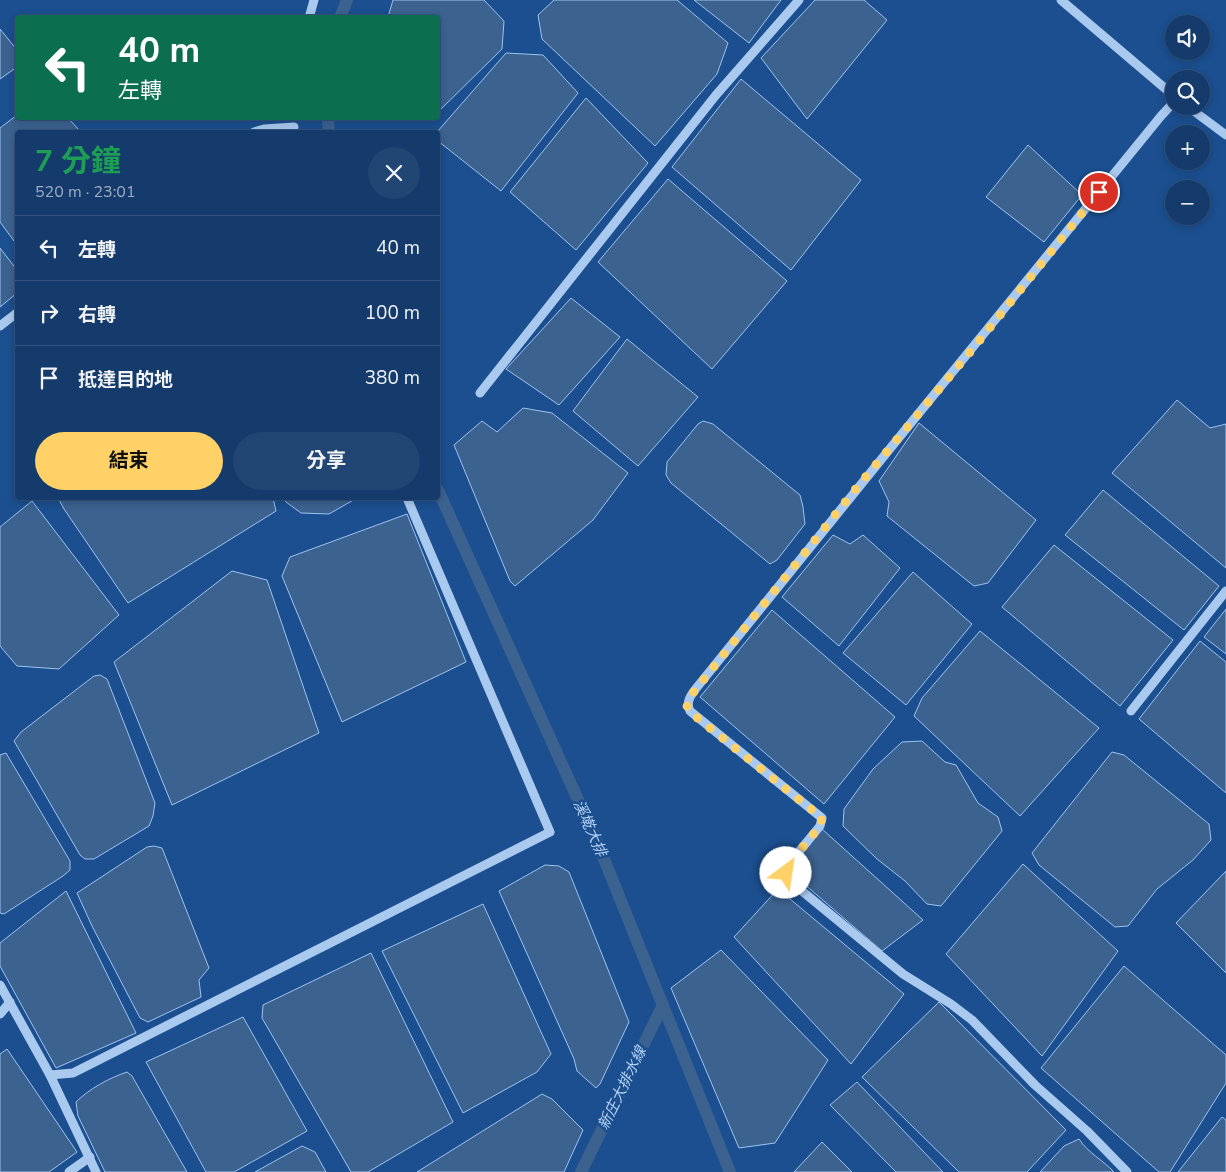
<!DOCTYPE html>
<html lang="zh-TW">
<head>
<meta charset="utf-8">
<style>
  body { margin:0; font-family:"Nunito Sans","Noto Sans TC",sans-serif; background:#214673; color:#f1f3f6; height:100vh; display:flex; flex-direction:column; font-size:19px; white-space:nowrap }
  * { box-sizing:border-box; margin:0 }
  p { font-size:16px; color:#9dadc1 }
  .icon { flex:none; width:28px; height:28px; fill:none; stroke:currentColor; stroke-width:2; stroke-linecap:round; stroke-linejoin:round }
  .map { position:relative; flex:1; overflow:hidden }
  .drawer { position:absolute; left:15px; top:130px; width:425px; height:370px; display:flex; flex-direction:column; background:#143b6b; border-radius:5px; box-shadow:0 2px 8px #0003,0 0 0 1px #33557e }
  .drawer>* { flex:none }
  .guide { position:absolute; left:15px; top:15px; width:425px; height:105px; border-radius:5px; box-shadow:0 2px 8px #0003,0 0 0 1px #33557e; background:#0b6e4f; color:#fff; overflow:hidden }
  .controls { position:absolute; left:1165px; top:15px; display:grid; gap:10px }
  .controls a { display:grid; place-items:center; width:45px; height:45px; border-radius:50%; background:#143b6b; box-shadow:0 2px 8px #0003,0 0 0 1px #33557e; font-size:25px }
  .pin { position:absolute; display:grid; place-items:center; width:42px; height:42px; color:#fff; margin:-21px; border:2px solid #fff; border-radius:50%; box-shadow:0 1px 5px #0007 }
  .me { position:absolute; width:55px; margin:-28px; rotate:31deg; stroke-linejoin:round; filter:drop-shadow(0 0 4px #0008) }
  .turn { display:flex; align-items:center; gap:18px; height:105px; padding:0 20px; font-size:22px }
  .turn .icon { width:65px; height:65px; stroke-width:2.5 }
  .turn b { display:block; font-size:35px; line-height:42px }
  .round { display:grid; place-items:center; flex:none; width:52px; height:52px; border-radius:26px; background:#214673 }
  .head { display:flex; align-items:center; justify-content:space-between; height:85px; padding:0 20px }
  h1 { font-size:30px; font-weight:700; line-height:38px; color:#1e9e55 }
  .action { display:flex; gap:10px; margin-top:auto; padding:10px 20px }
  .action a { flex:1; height:58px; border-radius:30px; background:#ffd166; color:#111; font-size:20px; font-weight:700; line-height:58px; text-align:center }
  .action a+a { background:#214673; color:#f1f3f6 }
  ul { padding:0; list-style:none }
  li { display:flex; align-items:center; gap:15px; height:65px; padding:0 20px; border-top:1px solid #33557e }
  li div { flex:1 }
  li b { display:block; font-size:19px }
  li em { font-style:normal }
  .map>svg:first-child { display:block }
  .water { fill:#3c6290; stroke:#9cc4f0 }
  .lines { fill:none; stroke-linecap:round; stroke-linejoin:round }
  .canal { stroke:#3c6290; stroke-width:12 }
  .minor { stroke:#a9c9ee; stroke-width:9 }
  .route { stroke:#ffd166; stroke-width:9; stroke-dasharray:0 16.2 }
  .labels { text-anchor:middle; stroke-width:5; stroke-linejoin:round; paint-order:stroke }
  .water-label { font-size:15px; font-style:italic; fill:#b5d3f5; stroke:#1b4f8f }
</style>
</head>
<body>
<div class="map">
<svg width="1226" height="1172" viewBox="0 0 1226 1172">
  <rect width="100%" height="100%" fill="#1b4f8f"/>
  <g class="water">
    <path d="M393,0H484L504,21L502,49L438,112V18L388,17Z"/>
    <path d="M554,0H677L728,43L717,74L655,146L542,39L538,15Z"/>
    <path d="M694,0H781L749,43Z"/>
    <path d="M815,0H864L887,20L807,119L761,58Z"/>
    <path d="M0,29L17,50V67L0,79Z"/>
    <path d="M506,53L543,55L578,93L501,191L438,141L437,132Z"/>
    <path d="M741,79L861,180L791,270L672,167Z"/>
    <path d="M586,98L648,163L576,250L510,192Z"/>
    <path d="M17,115L18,118H68L81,132H18L17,245L0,222V128Z"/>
    <path d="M1028,145L1082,195L1044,242L986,197Z"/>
    <path d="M668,179L787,281L712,369L598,262Z"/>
    <path d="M0,248L17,270V293L0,307Z"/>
    <path d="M571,298L620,337L559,405L506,369Z"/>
    <path d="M627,339L698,397L638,466L573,411Z"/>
    <path d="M1177,400L1210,428L1226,424V568L1112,473Z"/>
    <path d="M523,408L552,413L628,473L593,520L515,586L510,581L454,445L482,421L497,432Z"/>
    <path d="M703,421L713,424L800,495L803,507L805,524L777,560L770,564L671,483L666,475L667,462L698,424Z"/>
    <path d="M919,423L1036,520L988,583L974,586L887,516L889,502L879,481Z"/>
    <path d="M1103,490L1219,586L1184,630L1065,535Z"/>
    <path d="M58,498H273L276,511L128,603L64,509Z"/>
    <path d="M283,498H357L329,514L301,513L286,502Z"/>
    <path d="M32,501L119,615L59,669L17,666L0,646V527Z"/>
    <path d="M407,514L466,662L342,722L282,576L290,557Z"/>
    <path d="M833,535L850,544L863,535L900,568L839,646L782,597Z"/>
    <path d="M1054,545L1173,640L1120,706L1002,607Z"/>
    <path d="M232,571L267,580L319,733L172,805L114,662Z"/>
    <path d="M913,572L972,624L906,705L843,653Z"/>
    <path d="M1226,609V654L1204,637Z"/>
    <path d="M772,610L895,717L824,804L700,697Z"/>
    <path d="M980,631L1099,728L1020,816L914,716L922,698Z"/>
    <path d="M1200,641L1226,662V793L1139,719Z"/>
    <path d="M100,675L107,679L155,803L153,816L149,826L94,859H85L80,855L14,741L21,732L94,676Z"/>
    <path d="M922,741L945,762L956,765L978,803L998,817L1002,831L941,906L927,904L905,881L877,859L843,826L844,809L873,769L902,742Z"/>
    <path d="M1112,752L1124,755L1209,824L1211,840L1193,860L1157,889L1128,926L1115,927L1039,865L1032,853Z"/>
    <path d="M6,753L70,861V870L63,876L4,914L0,913V755Z"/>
    <path d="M822,829L923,920L882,951L789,871Z"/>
    <path d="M154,846L162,848L209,968L199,980L201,997L148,1022L140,1018L92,926L77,893L147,847Z"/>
    <path d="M1023,864L1118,951L1042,1056L946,954Z"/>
    <path d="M545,865L559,866L569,872L629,1022L600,1084L596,1088L577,1071L574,1059L499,891Z"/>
    <path d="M1226,871V973L1176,923Z"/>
    <path d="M778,889L904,994L851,1064L734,937Z"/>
    <path d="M66,891L136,1033L56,1068L0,966V943Z"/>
    <path d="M483,904L551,1054L537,1072L463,1113L382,951Z"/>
    <path d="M721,950L828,1060L775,1143L739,1148L671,988Z"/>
    <path d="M371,953L453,1122L368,1172H351L262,1018L263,1005Z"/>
    <path d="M1124,966L1226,1055V1083L1170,1172H1159L1041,1068Z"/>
    <path d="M939,1002L1066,1130L1027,1172H959L862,1077Z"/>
    <path d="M243,1017L307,1131L234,1172H206L146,1062Z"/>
    <path d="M7,1049L77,1152L49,1172H0V1054Z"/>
    <path d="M127,1072L132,1076L187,1172H105L78,1116L76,1102C89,1089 109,1078 127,1072Z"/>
    <path d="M857,1082L943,1172H896L830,1105Z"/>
    <path d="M542,1094L552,1099L583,1130L564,1172H417Z"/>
    <path d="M1222,1117L1226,1120V1172H1178Z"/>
    <path d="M1079,1139C1088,1153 1103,1160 1114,1172H1040L1064,1146Z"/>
    <path d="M822,1142L852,1172H794Z"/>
    <path d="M302,1146L315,1152L326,1172H255Z"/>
  </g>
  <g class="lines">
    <g class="canal">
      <path d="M340,18L347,0"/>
      <path d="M328,118L329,132"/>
      <path d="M438,490L598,844L730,1172"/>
      <path d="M581,1172L663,1005"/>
    </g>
    <g class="minor">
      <path d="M1061,0L1174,96"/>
      <path d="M309,18L314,0"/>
      <path d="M1187,106L1226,135"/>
      <path d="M254,132L264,129L294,127"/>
      <path d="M0,326L18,312"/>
      <path d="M480,393L716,95L799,0"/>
      <path d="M1131,711L1226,591"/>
      <path d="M0,985L50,1075L96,1172"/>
      <path d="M0,1014L10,1002"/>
      <path d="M50,1075L73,1073L550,832L407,498"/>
      <path d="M69,1172L90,1157"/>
      <path d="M1127,1172L1087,1131L1035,1085L972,1020L951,1004L903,974L791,882L786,873L787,866L820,826L822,818L690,711C685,701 692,694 698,686C851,495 1007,306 1161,116L1174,102"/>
    </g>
  </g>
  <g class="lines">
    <path class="route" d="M786,873L787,866L820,826L822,818L690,712L687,706L689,698L858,486L976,345L1099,192"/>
  </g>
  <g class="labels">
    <g class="water-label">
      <text transform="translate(590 828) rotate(66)" y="5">溪墘大排</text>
      <text transform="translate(622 1088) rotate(-64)" y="5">新庄大排水線</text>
    </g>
  </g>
</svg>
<div class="controls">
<a><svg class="icon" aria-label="sound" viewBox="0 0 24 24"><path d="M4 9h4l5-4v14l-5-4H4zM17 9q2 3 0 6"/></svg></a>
<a><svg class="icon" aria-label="search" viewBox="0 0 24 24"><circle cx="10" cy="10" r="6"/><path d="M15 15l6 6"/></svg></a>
<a>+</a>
<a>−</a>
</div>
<div class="pin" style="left:1099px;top:192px;background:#d93025"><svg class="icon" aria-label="arrive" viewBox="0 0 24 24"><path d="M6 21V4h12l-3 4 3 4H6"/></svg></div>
<svg class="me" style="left:786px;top:873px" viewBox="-20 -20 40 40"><circle r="19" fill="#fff"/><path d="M0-13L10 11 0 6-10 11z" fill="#ffd166"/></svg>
<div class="guide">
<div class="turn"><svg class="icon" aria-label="left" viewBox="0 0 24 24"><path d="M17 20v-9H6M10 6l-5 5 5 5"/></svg><div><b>40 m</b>左轉</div></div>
</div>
<section class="drawer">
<div class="head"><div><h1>7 分鐘</h1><p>520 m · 23:01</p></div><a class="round"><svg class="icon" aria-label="close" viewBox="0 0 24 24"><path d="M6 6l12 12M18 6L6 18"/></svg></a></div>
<ul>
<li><svg class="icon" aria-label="left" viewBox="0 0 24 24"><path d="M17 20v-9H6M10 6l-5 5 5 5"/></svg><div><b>左轉</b></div><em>40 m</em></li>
<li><svg class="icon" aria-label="right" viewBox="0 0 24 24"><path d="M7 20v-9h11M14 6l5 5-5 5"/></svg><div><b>右轉</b></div><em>100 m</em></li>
<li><svg class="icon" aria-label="arrive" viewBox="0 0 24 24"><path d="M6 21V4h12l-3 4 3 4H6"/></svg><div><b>抵達目的地</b></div><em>380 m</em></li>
</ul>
<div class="action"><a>結束</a><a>分享</a></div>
</section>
</div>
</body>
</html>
